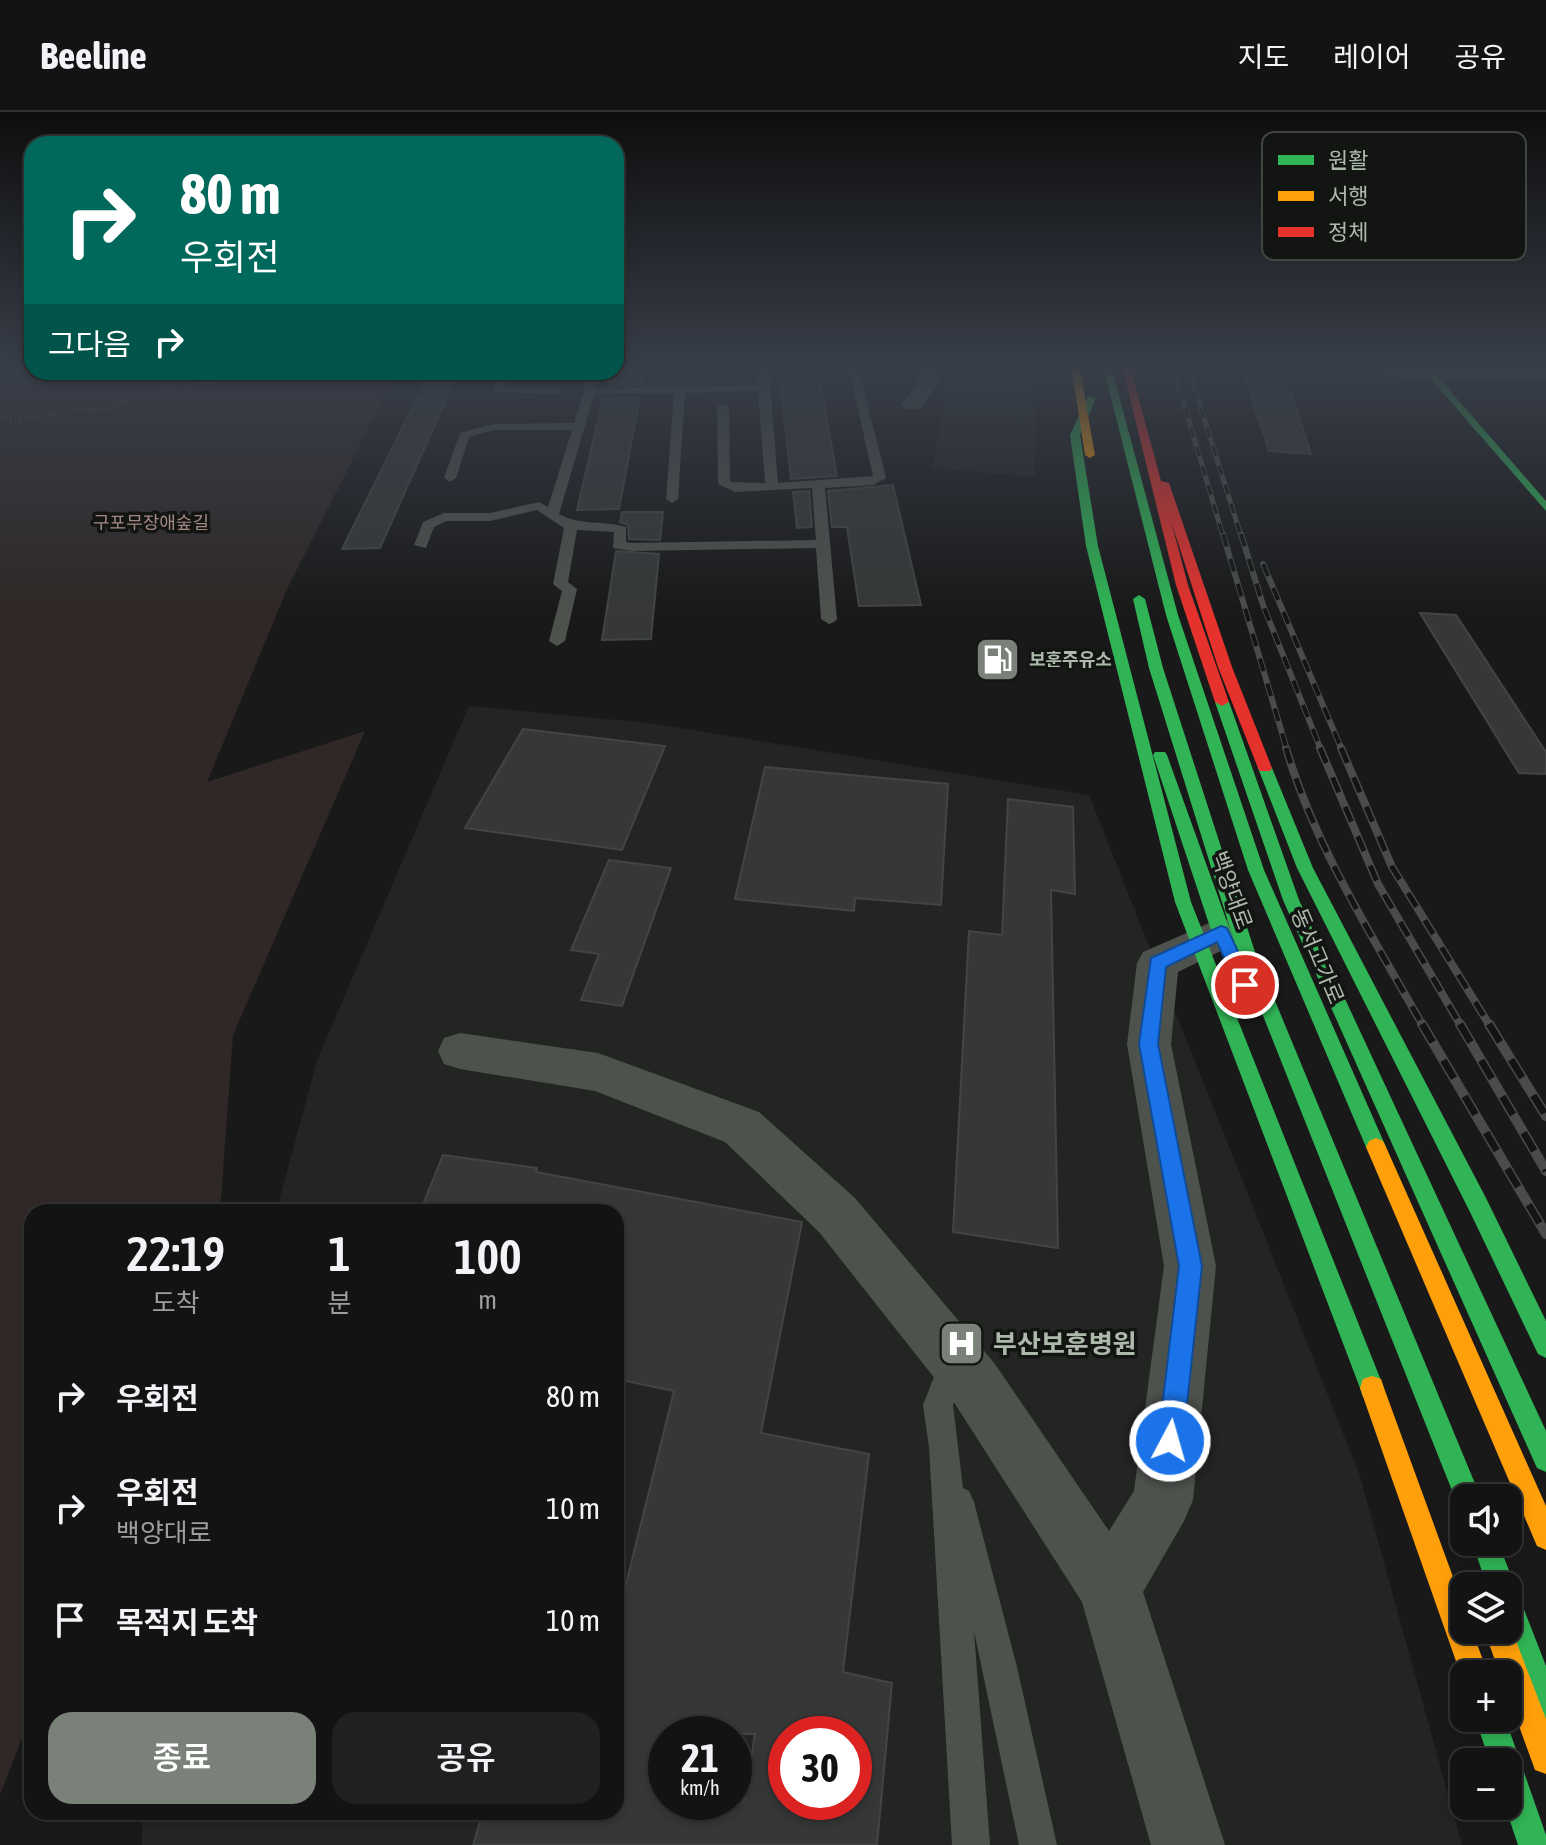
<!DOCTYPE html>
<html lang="ko">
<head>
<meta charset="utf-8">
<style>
  body { margin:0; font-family:"Asap Condensed","Noto Sans KR",sans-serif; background:#202021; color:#f1f3f6; height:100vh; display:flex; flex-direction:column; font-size:30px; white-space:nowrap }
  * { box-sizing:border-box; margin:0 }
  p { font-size:26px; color:#9d9ea0 }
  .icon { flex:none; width:44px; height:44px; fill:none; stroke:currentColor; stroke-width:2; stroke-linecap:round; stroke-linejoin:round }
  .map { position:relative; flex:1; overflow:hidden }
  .panel { position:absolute; left:24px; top:1092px; width:600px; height:616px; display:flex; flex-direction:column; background:#131313; border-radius:24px; box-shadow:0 4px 12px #0003,0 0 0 2px #323233 }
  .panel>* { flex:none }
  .hud { position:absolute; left:24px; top:24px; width:600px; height:244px; border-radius:24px; box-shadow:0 4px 12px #0003,0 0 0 2px #323233; background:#00695c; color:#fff; overflow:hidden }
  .tools { position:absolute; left:1450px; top:1372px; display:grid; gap:16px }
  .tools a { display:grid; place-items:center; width:72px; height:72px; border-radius:16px; background:#131313; box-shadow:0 4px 12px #0003,0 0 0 2px #323233; font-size:40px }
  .speed { position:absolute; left:648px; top:1604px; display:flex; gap:16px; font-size:40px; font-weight:700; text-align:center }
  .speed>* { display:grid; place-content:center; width:104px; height:104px; border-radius:50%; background:#131313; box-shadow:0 4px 12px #0003,0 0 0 2px #323233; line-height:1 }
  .speed small { font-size:20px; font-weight:400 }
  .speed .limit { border:12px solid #d22; background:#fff; color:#111 }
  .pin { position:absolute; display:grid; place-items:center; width:68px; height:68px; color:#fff; margin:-34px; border:4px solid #fff; border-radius:50%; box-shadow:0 2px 8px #0007 }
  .me { position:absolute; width:88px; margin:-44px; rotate:6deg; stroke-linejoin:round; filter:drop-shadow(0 0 6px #0008) }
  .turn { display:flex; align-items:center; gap:28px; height:168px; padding:0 24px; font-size:36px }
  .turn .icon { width:104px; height:104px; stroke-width:2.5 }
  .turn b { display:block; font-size:56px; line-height:68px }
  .then { display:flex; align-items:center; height:76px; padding:0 24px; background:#0003; gap:16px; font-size:30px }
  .eta { display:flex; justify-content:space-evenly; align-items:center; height:136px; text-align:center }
  .eta b { font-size:48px; font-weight:600; line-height:56px }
  .primary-button { display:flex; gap:16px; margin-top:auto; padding:16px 24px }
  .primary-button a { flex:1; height:92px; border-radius:24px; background:#798178; color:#fff; font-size:32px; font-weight:600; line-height:92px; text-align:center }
  .primary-button a+a { background:#202021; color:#f1f3f6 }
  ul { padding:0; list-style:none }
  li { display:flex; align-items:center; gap:24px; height:112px; padding:0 24px }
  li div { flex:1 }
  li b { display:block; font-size:30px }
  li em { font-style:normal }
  header { display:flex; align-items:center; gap:48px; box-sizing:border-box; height:112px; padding:0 40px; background:#131313; border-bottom:2px solid #323233 }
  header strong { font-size:38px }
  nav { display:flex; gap:44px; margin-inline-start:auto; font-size:28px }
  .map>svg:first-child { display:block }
  .built { fill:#232523; fill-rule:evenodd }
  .green { fill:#2f2826 }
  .building { fill:#363837; stroke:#424542; stroke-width:2; fill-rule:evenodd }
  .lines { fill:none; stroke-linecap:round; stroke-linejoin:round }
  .path { stroke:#4a4d49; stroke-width:3; stroke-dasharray:2 3; stroke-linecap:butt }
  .lane { fill:#4e524d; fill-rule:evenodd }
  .street { fill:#4e524d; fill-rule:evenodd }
  .fast { fill:#30b455; fill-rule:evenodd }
  .slow { fill:#ff9f0a; fill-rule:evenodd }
  .jam { fill:#e5322d; fill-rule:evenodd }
  .rail-far3-casing { stroke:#494c49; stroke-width:5 }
  .rail-far2-casing { stroke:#494c49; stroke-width:6 }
  .rail-far1-casing { stroke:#494c49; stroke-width:8 }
  .rail-casing { stroke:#494c49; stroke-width:10 }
  .rail-far3 { stroke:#131513; stroke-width:3; stroke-dasharray:10; stroke-linecap:butt }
  .rail-far2 { stroke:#131513; stroke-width:4; stroke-dasharray:13; stroke-linecap:butt }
  .rail-far1 { stroke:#131513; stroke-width:5; stroke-dasharray:16; stroke-linecap:butt }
  .rail { stroke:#131513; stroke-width:7; stroke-dasharray:21; stroke-linecap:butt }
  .route { fill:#1a73e8; stroke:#114b97; stroke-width:2 }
  .labels { text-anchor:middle; stroke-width:7; stroke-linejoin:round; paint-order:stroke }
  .far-park-label { font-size:18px; fill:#a38983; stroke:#131513 }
  .far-poi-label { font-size:18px; font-weight:bold; fill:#adb9ab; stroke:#131513; text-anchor:start }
  .street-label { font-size:22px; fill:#adb9ab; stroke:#131513 }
  .near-poi-label { font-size:26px; font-weight:bold; fill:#adb9ab; stroke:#131513; text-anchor:start }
  .key { fill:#131513; stroke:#414641; stroke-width:2 }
  .key-label { font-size:22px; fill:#adb9ab }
</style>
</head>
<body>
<header>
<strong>Beeline</strong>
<nav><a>지도</a><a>레이어</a><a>공유</a></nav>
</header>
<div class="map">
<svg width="1546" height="1733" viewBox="0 0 1546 1733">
  <rect width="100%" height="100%" fill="#191919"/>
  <g class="built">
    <path d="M948,265L1035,271V365L933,356Z"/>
    <path d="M469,594L649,611L1089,683L1360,1364L1462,1733H142V1700H616V1100H276L317,949ZM666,1622H734V1690H666ZM786,1622H854V1690H786Z"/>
  </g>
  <path class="green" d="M0,258L397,260L288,475L207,670L365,619L233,923L220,1100H32V1600L0,1683Z"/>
  <g class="building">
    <path d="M645,258L642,273L609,274L611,260Z"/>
    <path d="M779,258H818L837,364L791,367Z"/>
    <path d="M430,260L454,270L380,436L342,437Z"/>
    <path d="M1275,263L1291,280L1311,342L1269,339L1245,264Z"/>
    <path d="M640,285L619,397L577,398L603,286Z"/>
    <path d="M893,373L921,493L859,494L847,415H832L828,379Z"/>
    <path d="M809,379L812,415L797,416L793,380Z"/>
    <path d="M622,400H663L660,428L629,427L628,413L620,410Z"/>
    <path d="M616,439L659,442L651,527L602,528Z"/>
    <path d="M1420,501L1456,503L1546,640V662L1519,661Z"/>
    <path d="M523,617L665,634L622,738L465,716Z"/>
    <path d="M765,655L948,672L941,793L855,786L854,799L735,787Z"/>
    <path d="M1008,687L1073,695L1075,782L1051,778L1058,1136L953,1120L969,819L1002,823Z"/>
    <path d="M609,748L671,756L622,894L581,888L599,842L571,838Z"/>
    <path d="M443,1043L537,1056L536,1060L802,1110L761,1321L869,1342L843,1560L892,1571L877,1733H473L483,1700H616V1512L674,1279L616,1267V1100H420ZM666,1622H755L744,1690H666ZM786,1622H854V1690H786Z"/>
  </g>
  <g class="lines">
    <g class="path">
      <path d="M0,263L27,265V270L0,274"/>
      <path d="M0,303L16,308L80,297L105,298L136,286L197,272L250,265L262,260"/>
    </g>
    <g class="lane">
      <path d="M759,258H769L778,371L873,364L849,258H859L886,366L873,373L825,376L837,507L834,510L829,512L821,507L816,436L632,439L613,436L614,420L577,418L568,470L577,477L565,529L557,534L549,529L562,479L553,472L564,416L537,398L490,409H446L434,415L426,436L414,433L423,410L444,401H490L539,390L548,395L572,318H494L469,325L456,366L450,370L444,366L460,321L494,312L574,311L588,266L517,267L506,270L503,275L561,277L562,279L557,282L492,280L498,266L517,261L601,260L596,277L758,273ZM758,279L765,371L730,370L729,295L723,292L717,295L718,372L735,380L812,376L816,428L632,431L626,430V415C603,408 580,414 559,402L594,283L674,281L666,387L672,391L678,387L685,281Z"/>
      <path d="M953,1237L963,1242L968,1252L953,1293L963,1376L969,1379L974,1390L1017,1555L1057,1733H1019L974,1519L990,1733H952L929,1335L923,1293L943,1242Z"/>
    </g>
    <g class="street">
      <path d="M919,258H939L937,274L920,297H904L901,292L917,273Z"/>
      <path d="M1378,258H1546V266C1518,267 1393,274 1378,258Z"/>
      <path d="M1221,806L1235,810L1241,821L1235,832L1178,860L1171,932L1216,1154L1193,1388L1184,1409L1143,1480L1225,1733H1151L1082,1490L955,1292L819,1120L725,1030L595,979L460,957L444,952L438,939L444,926L460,921L598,941L759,1000L855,1086L995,1252L1109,1419L1134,1379L1164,1154L1127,932L1137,851L1143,840Z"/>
    </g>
    <g class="fast">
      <path d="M1104,258H1112L1178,503L1264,758L1386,1035L1383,1041L1376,1044L1369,1041L1366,1035L1248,758L1166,503Z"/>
      <path d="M1423,258H1432L1546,389V399Z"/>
      <path d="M1088,284L1096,286L1080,323L1098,434L1191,790L1384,1276L1381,1285L1372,1288L1363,1285L1360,1276L1175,790L1086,434L1070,323Z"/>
      <path d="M1139,483L1145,487L1163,556L1256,843L1481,1386H1464V1397L1459,1395L1455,1386L1242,851L1234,856L1228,854L1212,821L1153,643L1155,640H1165L1167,643L1235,832L1149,556L1133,487Z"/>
      <path d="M1222,586L1229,590L1299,788L1546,1319V1360L1537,1356L1283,788L1215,590Z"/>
      <path d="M1265,651L1272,656L1313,756L1486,1086L1546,1209V1246L1538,1242L1470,1100L1297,756L1258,656Z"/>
      <path d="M1472,1430H1498L1515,1474L1512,1480L1518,1482L1546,1554V1607L1536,1602L1504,1518H1508V1474H1487Z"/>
      <path d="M1475,1606H1505L1546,1723V1733H1518L1505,1694H1508V1650H1490Z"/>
    </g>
    <g class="slow">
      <path d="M1072,258H1080L1095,343L1090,346L1085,343Z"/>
      <path d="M1376,1026L1383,1029L1386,1035L1546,1394V1438L1537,1434L1366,1035L1369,1029Z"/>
      <path d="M1372,1264L1381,1267L1384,1276L1464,1495V1518H1472L1488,1562H1464V1572L1360,1276L1363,1267Z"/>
      <path d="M1508,1508L1546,1607V1662L1535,1658L1508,1584V1562H1500L1484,1518H1508Z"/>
    </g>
    <path class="jam" d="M1123,258H1131L1161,369L1169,371L1232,555L1272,656L1270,659H1260L1258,656L1218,555L1171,409L1188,473L1229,590L1222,594L1215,590L1176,473Z"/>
    <defs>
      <g id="rail-far3">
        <path d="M1174,258L1223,424"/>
        <path d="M1189,258L1241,424"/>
      </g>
      <g id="rail-far2">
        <path d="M1223,422L1287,638"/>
        <path d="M1241,422L1263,493L1321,638"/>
        <path d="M1263,452L1342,638"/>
      </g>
      <g id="rail-far1">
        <path d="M1286,636C1315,735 1373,825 1423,914"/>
        <path d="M1320,636L1378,772L1461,914"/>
        <path d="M1341,636L1392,755L1490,914"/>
      </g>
      <g id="rail">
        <path d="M1422,912L1546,1122"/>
        <path d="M1460,912L1546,1059"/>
        <path d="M1489,912L1546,1004"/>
      </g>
    </defs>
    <use href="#rail-far3" class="rail-far3-casing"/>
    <use href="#rail-far2" class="rail-far2-casing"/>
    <use href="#rail-far1" class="rail-far1-casing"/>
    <use href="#rail" class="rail-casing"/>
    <use href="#rail-far3" class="rail-far3"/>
    <use href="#rail-far2" class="rail-far2"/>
    <use href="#rail-far1" class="rail-far1"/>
    <use href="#rail" class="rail"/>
  </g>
  <linearGradient id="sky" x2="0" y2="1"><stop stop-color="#0e0e0e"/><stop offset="0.51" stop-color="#383e49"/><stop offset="1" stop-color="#383e49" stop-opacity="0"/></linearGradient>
  <rect width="1546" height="501" fill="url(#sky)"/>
  <path class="route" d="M1221,814L1227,816L1254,873L1252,878H1239L1217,830L1166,855L1158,932L1202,1154L1183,1329L1179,1338L1170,1342L1161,1338L1158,1329L1179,1154L1139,932L1151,846Z"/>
  <defs>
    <symbol id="fuel-square" viewBox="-11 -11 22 22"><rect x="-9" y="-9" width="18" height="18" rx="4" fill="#798178" stroke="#131513"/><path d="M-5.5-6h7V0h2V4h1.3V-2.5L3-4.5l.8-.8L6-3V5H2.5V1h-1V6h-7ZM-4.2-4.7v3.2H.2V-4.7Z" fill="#fff"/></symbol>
    <symbol id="hospital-square" viewBox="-11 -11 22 22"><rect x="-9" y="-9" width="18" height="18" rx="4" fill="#798178" stroke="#131513"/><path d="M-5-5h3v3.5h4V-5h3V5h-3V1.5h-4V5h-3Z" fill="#fff"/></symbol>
  </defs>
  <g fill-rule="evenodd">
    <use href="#fuel-square" x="972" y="522" width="51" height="51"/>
    <use href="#hospital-square" x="936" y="1206" width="51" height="51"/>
  </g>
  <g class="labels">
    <g class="far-park-label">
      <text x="151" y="417">구포무장애숲길</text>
    </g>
    <g class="far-poi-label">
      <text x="1029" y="554">보훈주유소</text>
    </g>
    <g class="street-label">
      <text transform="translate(1232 778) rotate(70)" y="8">백양대로</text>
      <text transform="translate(1318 844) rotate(67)" y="8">동서고가로</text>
    </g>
    <g class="near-poi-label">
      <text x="993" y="1241">부산보훈병원</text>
    </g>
  </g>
  <rect x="1262" y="20" width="264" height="128" rx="12" class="key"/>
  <rect x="1278" y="43" width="36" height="10" fill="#30b455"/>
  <rect x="1278" y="79" width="36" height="10" fill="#ff9f0a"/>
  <rect x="1278" y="115" width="36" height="10" fill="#e5322d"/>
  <g class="key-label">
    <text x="1328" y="56">원활</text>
    <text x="1328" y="92">서행</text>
    <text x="1328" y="128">정체</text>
  </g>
</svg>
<div class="tools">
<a><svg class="icon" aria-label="sound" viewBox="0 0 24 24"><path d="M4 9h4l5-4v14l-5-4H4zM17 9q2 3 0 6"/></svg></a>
<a><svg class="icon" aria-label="layers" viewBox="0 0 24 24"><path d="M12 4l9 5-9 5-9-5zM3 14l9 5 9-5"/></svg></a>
<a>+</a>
<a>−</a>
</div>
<div class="speed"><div>21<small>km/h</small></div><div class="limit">30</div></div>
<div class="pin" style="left:1245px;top:873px;background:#d93025"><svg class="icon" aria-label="arrive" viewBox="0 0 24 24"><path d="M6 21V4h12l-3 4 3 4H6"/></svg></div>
<svg class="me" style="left:1170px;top:1329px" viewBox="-20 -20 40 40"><circle r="17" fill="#1a73e8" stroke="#fff" stroke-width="3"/><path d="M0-11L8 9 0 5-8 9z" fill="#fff"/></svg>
<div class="hud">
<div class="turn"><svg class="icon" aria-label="right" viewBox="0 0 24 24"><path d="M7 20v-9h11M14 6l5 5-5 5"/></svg><div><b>80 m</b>우회전</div></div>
<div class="then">그다음<svg class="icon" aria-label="right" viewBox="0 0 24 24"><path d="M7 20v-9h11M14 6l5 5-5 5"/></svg></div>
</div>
<section class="panel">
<div class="eta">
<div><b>22:19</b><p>도착</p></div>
<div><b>1</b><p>분</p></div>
<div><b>100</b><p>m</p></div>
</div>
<ul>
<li><svg class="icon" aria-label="right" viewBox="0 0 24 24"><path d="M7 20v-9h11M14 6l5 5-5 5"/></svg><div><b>우회전</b></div><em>80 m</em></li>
<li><svg class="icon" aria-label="right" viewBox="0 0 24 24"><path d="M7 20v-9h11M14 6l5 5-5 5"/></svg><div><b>우회전</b><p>백양대로</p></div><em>10 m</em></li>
<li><svg class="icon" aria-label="arrive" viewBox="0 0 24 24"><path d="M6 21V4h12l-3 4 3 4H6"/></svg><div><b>목적지 도착</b></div><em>10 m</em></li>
</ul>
<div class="primary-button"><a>종료</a><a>공유</a></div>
</section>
</div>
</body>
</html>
